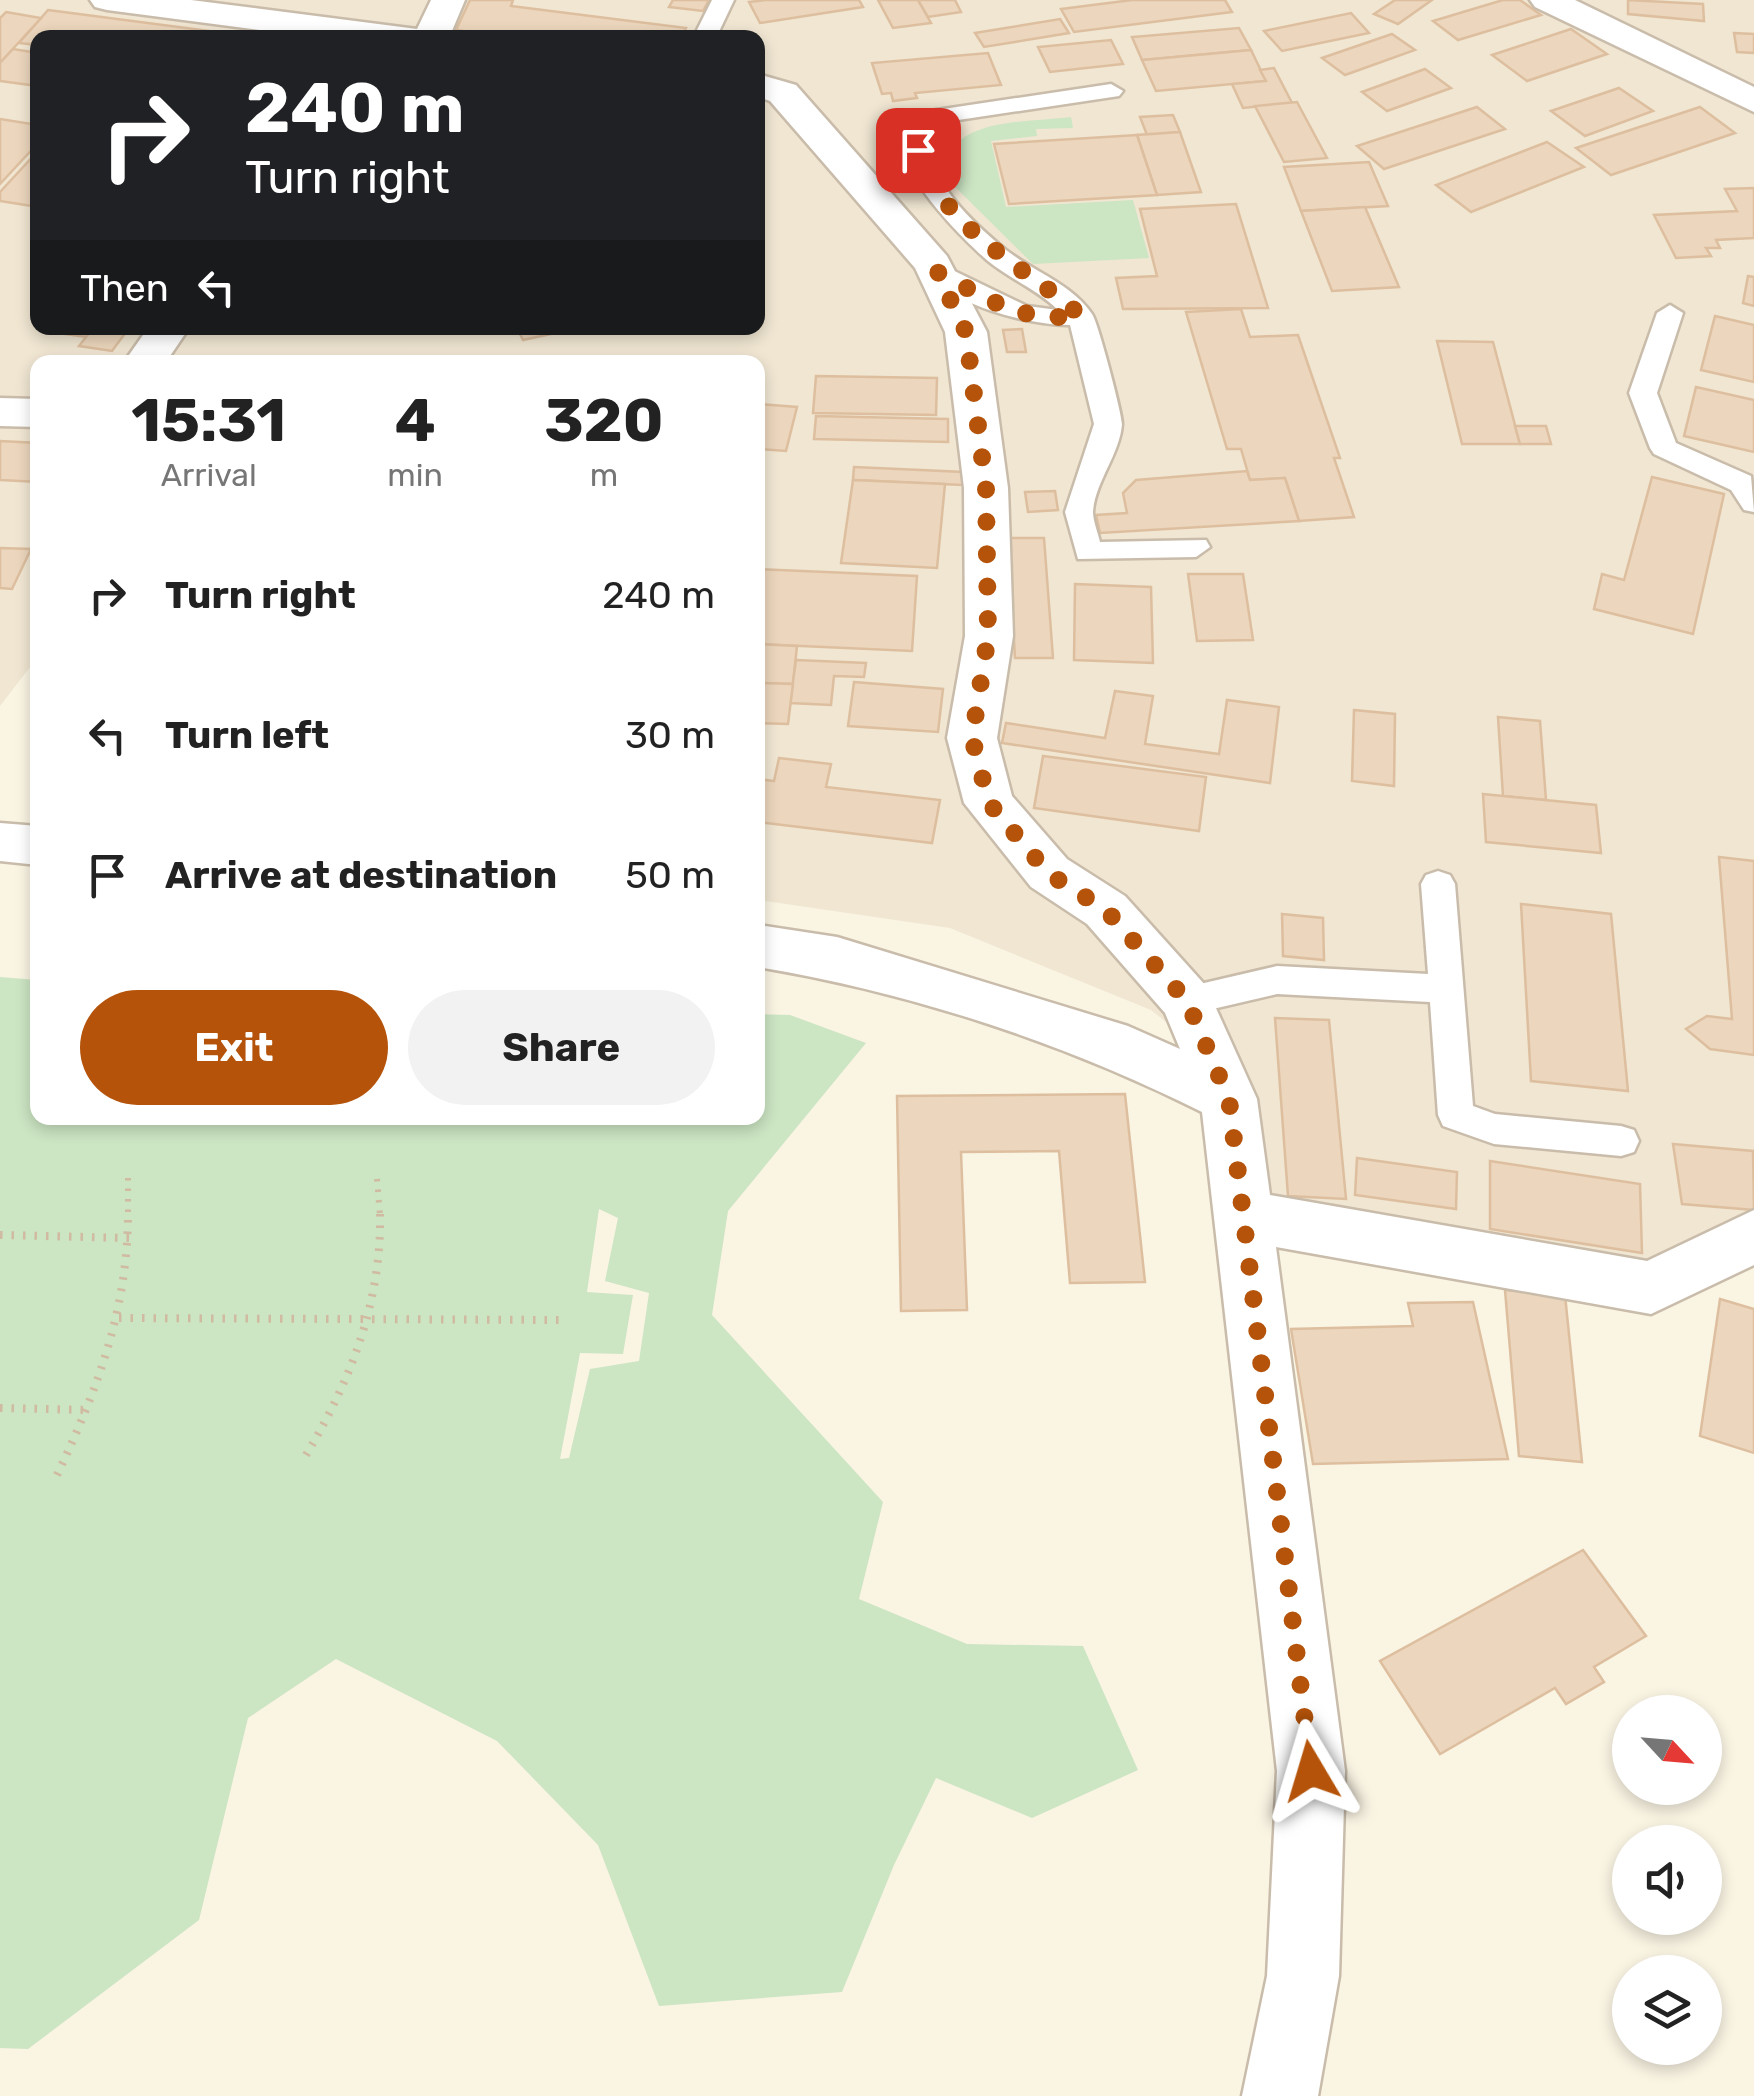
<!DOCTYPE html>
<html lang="en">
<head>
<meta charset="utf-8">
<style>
  body { margin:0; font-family:Rubik,sans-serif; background:#f2f2f2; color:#222; height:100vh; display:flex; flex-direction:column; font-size:38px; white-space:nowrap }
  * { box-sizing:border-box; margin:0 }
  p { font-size:32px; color:#767676 }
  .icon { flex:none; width:55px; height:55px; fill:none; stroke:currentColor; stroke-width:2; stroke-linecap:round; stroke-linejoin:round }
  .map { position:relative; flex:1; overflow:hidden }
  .side { position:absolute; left:30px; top:355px; width:735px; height:770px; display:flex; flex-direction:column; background:#fff; border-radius:20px; box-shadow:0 5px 15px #0003 }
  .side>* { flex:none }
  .banner { position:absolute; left:30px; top:30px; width:735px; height:305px; border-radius:20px; box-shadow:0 5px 15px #0003; background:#202124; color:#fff; overflow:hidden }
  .needle { width:65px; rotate:116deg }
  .tools { position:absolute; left:1612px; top:1695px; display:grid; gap:20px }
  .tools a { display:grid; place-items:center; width:110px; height:110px; border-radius:50%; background:#fff; box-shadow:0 5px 15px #0003; font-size:50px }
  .pin { position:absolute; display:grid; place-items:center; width:85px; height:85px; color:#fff; margin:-42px; border-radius:20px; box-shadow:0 5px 15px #0006 }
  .me { position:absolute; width:110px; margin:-55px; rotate:353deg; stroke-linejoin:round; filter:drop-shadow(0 0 8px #0008) }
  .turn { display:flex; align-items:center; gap:35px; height:210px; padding:0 50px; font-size:45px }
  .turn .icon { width:130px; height:130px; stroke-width:2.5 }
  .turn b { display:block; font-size:70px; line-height:85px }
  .then { display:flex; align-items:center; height:95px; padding:0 50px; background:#0003; gap:20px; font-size:38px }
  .eta { display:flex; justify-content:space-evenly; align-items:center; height:170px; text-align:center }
  .eta b { font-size:60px; font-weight:700; line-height:70px }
  .action { display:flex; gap:20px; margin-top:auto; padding:20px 50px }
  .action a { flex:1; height:115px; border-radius:60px; background:#b45309; color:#fff; font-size:40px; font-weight:700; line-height:115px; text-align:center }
  .action a+a { background:#f2f2f2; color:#222 }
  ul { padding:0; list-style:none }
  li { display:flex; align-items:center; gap:30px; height:140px; padding:0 50px }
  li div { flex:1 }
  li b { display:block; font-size:38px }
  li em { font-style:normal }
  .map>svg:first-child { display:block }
  .residential { fill:#f0e6d2; fill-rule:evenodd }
  .green { fill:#cce5c3; fill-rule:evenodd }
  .building { fill:#ecd6bd; stroke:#ddbf9f; stroke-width:2.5 }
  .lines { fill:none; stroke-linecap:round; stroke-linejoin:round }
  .service-casing { stroke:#c9bcaa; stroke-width:5 }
  .minor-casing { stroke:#c9bcaa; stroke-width:5 }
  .path-far1 { stroke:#d0baa1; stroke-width:6; stroke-dasharray:2.5 8; stroke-linecap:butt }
  .path { stroke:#d0baa1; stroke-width:8; stroke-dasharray:2.5 9; stroke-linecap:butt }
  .service { fill:#fff; fill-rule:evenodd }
  .minor { fill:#fff; fill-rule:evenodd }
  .route { stroke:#b45309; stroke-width:18; stroke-dasharray:0 32.4 }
</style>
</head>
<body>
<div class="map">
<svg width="1754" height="2096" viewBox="0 0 1754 2096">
  <rect width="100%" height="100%" fill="#faf4e3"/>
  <path class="residential" d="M0,0H1754V1220L1661,1265L1269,1203L1249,1088L1151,1010L950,928L758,900V362H38L37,658L0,706ZM38,38H758V328H38Z"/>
  <g class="green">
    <path d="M1071,117L1073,128L1036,129L1037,136L991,141L1006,207L1133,200L1149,258L1033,264L943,175C946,116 1027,123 1071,117Z"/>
    <path d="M0,977L37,980L38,1118H758V1014L790,1015L866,1043L728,1211L712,1315L883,1502L859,1599L967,1644L1083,1646L1138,1770L1032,1818L936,1778L894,1865L842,1992L659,2006L598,1845L497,1741L336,1659L248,1718L199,1920L28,2049L0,2048ZM599,1209L618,1218L605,1281L649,1293L639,1361L590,1369L569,1458L560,1459L580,1353L623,1354L633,1295L587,1292Z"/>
  </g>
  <g class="building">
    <path d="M470,0H513L511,6L686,28L681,38H517L456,30Z"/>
    <path d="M673,0H709L703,11L669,7Z"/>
    <path d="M765,0H859L863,7L760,23L749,2Z"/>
    <path d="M878,0H918L931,23L893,28Z"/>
    <path d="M918,0H955L961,12L928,17Z"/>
    <path d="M1132,0H1225L1232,12L1074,32L1061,9Z"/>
    <path d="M1395,0H1432L1398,24L1374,14Z"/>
    <path d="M1503,0H1520L1541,15L1458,40L1433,21Z"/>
    <path d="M1628,0L1703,4L1704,21L1628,14Z"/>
    <path d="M48,10L209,31L204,38H38V45L19,43Z"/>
    <path d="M6,12L41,18L0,63V18Z"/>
    <path d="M1351,13L1369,33L1282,51L1264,31Z"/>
    <path d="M1060,19L1069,33L984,47L975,33Z"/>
    <path d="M1239,28L1251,50L1142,60L1132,37Z"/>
    <path d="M1571,29L1607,54L1527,81L1492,55Z"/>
    <path d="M1734,33L1754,34V53L1737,52Z"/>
    <path d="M1392,34L1415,50L1345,75L1322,58Z"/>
    <path d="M1111,40L1123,64L1050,72L1038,47Z"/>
    <path d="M13,49L38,53V86L0,81V63Z"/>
    <path d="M1251,50L1266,81L1156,91L1142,60Z"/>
    <path d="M988,53L1001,85L915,93L917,98L893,101L891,93L882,94L872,63Z"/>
    <path d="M1274,68L1292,103L1243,108L1232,84L1266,81L1260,70Z"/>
    <path d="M1425,69L1451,88L1387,111L1362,92Z"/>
    <path d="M1619,88L1653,111L1585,136L1551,111Z"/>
    <path d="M1297,102L1327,158L1284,162L1255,106Z"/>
    <path d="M1477,107L1505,129L1384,169L1357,146Z"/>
    <path d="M1700,107L1735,133L1611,175L1576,148Z"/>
    <path d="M1173,115L1180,132L1147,135L1140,117Z"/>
    <path d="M0,119L38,125V143L0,184Z"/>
    <path d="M1180,132L1201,192L1157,195L1137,135Z"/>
    <path d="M1137,135L1157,195L1009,204L994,144Z"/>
    <path d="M1547,142L1584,167L1471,212L1436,185Z"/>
    <path d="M38,151V207L0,201V192Z"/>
    <path d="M1369,162L1388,206L1301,211L1284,167Z"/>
    <path d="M1754,188V238L1716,240L1720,248H1706L1711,256L1676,258L1654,215L1737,211L1725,189Z"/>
    <path d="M1236,204L1268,308L1123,309L1116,278L1157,276L1140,209Z"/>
    <path d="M1365,207L1399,287L1332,291L1301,211Z"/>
    <path d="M1748,276L1754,277V306L1743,303Z"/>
    <path d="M1241,309L1250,337L1298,335L1340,458H1334L1354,517L1299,521L1285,478L1250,480L1241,449H1227L1186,312Z"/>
    <path d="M1715,316L1754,325V382L1701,370Z"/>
    <path d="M48,328H93L86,337L45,331Z"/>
    <path d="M93,328H129L112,351L79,346Z"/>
    <path d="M517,328H578L523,340Z"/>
    <path d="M1022,329L1026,352H1007L1003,330Z"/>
    <path d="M1437,341L1493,342L1520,444H1462Z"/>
    <path d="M816,376L937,378L936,415L813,413Z"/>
    <path d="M1696,387L1754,400V452L1684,436Z"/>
    <path d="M758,404L797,407L786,451L758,449Z"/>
    <path d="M816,416L948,419V442L814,439Z"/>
    <path d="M1515,426H1546L1551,444H1520Z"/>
    <path d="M0,441L38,443V482L0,480Z"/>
    <path d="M854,467L964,472L962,485L853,480Z"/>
    <path d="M1247,471L1250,480L1285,478L1299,521L1100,533L1096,515L1127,513L1123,493L1136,480Z"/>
    <path d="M1652,477L1724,494L1693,634L1594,609L1602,574L1624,580Z"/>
    <path d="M853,480L945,484L937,568L841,563Z"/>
    <path d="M1055,491L1058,510L1028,512L1025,492Z"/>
    <path d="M1008,538H1044L1053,658H1015Z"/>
    <path d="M0,548L31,549L12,589L0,588Z"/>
    <path d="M758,569L917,576L912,651L758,644Z"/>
    <path d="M1188,574H1243L1253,640L1197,641Z"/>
    <path d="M1075,584L1151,587L1153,663L1074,660Z"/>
    <path d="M758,644L797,646L793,684L758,683Z"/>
    <path d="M796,660L866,663L864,677L834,676L831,705L790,703Z"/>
    <path d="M854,682L943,689L938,732L848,726Z"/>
    <path d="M758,683L793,684L788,724L758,723Z"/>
    <path d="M1115,691L1153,696L1145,744L1219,754L1227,700L1279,707L1270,783L1002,743L1006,723L1105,738Z"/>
    <path d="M1354,710L1395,714L1394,786L1352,781Z"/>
    <path d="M1498,717L1540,721L1546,800L1503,796Z"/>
    <path d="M1043,756L1206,777L1199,831L1034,808Z"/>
    <path d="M779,758L831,764L826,787L940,800L932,843L758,822V779L774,781Z"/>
    <path d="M1483,794L1596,805L1601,853L1486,842Z"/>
    <path d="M1719,857L1754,861V1055L1710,1049L1686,1029L1707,1016L1732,1019Z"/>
    <path d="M1521,904L1611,914L1628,1091L1531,1081Z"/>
    <path d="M1282,914L1323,918L1324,960L1283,956Z"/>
    <path d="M1275,1018L1329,1020L1346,1199L1288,1196Z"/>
    <path d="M1125,1094L1145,1282L1070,1283L1059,1151L961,1152L967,1310L901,1311L897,1096Z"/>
    <path d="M1673,1144L1753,1151L1754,1210L1682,1204Z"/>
    <path d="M1357,1158L1457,1172L1456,1209L1355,1195Z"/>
    <path d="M1490,1161L1640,1184L1642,1253L1490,1229Z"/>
    <path d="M1505,1290L1565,1295L1582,1462L1519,1456Z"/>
    <path d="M1720,1299L1754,1309V1453L1700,1436Z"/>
    <path d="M1473,1302L1508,1459L1313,1464L1291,1329L1413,1326L1408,1303Z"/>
    <path d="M1583,1550L1646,1636L1594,1667L1604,1682L1566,1704L1555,1688L1440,1754L1380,1661Z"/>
  </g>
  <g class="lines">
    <defs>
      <g id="service">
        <path d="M712,0H734L716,38H693Z"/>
        <path d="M1111,84L1123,91L1119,96L945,122C906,165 973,223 1006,250C1033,271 1072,284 1092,314C1098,322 1122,414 1122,424C1120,454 1095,482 1093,512C1093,521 1098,533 1100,542L1206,540L1210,547L1196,557L1078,559L1065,512L1094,424L1070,325C1030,326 950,304 924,272L928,267H946L1027,306L1058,310C1038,290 1010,279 988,261C964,240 906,183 906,150C906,134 920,121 930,111Z"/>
        <path d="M1670,305L1683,313L1657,393L1676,443L1751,476L1754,512L1744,510L1731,490L1654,454L1650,448L1629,393L1657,313Z"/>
        <path d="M1438,871L1450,875L1455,884L1473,1106L1495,1114L1621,1126L1634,1130L1639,1141L1634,1152L1621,1156L1494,1144L1443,1126L1438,1115L1430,1002L1277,994L1187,1015L1175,1011L1170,1001L1175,991L1187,987L1277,966L1428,974L1421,884L1426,875Z"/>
      </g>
      <g id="minor">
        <path d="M90,0H191L417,29L431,0H465L449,38H322L107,10L95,7Z"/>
        <path d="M1530,0H1575L1754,87V112L1535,7Z"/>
        <path d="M758,74L796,85L947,256L987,332L1008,488L1013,636L997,738L1012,796L1067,859L1125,896L1206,986L1257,1099L1270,1195L1647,1261L1754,1210V1265L1651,1314L1276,1247L1345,1771L1339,1976L1318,2096H1242L1267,1976L1277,1771L1202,1112C1064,1043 910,992 758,967V925L837,937L1128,1026L1180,1049L1165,1013L1087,924L1031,887L964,803L947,738L965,636L964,488L945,332L915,268L770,101L758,97Z"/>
        <path d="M148,328H189L166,362H124Z"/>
        <path d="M0,398L38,399V427L0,426Z"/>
        <path d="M0,823L38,826V865L0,861Z"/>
      </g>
    </defs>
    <use href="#service" class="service-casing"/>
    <use href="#minor" class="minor-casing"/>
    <g class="path-far1">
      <path d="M128,1178V1215"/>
      <path d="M377,1179L380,1215"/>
    </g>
    <g class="path">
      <path d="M0,1235L129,1238"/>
      <path d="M119,1318L559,1320"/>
      <path d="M0,1408L87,1410"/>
      <path d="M306,1455C351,1380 382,1301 380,1212"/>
      <path d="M57,1475C98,1388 128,1309 128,1212"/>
    </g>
    <use href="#service" class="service"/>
    <use href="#minor" class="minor"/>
  </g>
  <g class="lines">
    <path class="route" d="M918,150C944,231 1023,264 1081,316C1016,322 992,300 937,272L966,332L986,488L988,636L972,738L989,803L1049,874L1106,910L1187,1001L1229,1099L1311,1771"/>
  </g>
</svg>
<div class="tools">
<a><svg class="needle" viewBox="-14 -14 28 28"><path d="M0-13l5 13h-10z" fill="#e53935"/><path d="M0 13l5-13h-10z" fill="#767676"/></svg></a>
<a><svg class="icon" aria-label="sound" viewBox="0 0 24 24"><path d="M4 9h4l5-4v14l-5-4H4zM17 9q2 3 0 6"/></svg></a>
<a><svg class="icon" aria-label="layers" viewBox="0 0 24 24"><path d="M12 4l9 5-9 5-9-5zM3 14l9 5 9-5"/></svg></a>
</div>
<div class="pin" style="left:918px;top:150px;background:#d93025"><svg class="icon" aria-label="arrive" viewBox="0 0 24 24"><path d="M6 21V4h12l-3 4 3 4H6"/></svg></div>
<svg class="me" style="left:1311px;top:1771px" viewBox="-20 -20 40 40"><path d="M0-17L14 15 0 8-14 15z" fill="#b45309" stroke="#fff" stroke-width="4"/></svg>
<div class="banner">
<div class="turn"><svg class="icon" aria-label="right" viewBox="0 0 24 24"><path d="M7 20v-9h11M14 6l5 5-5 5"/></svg><div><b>240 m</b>Turn right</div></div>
<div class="then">Then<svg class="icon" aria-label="left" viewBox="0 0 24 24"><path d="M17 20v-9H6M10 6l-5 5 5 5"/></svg></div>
</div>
<section class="side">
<div class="eta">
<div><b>15:31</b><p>Arrival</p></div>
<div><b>4</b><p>min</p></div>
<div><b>320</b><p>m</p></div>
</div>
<ul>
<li><svg class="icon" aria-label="right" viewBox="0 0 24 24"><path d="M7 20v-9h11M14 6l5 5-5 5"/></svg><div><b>Turn right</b></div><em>240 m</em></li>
<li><svg class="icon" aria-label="left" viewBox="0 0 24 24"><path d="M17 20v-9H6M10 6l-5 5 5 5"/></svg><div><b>Turn left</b></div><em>30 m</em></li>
<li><svg class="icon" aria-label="arrive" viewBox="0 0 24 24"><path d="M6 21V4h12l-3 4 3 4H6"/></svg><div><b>Arrive at destination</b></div><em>50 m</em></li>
</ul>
<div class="action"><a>Exit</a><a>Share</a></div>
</section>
</div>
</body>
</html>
